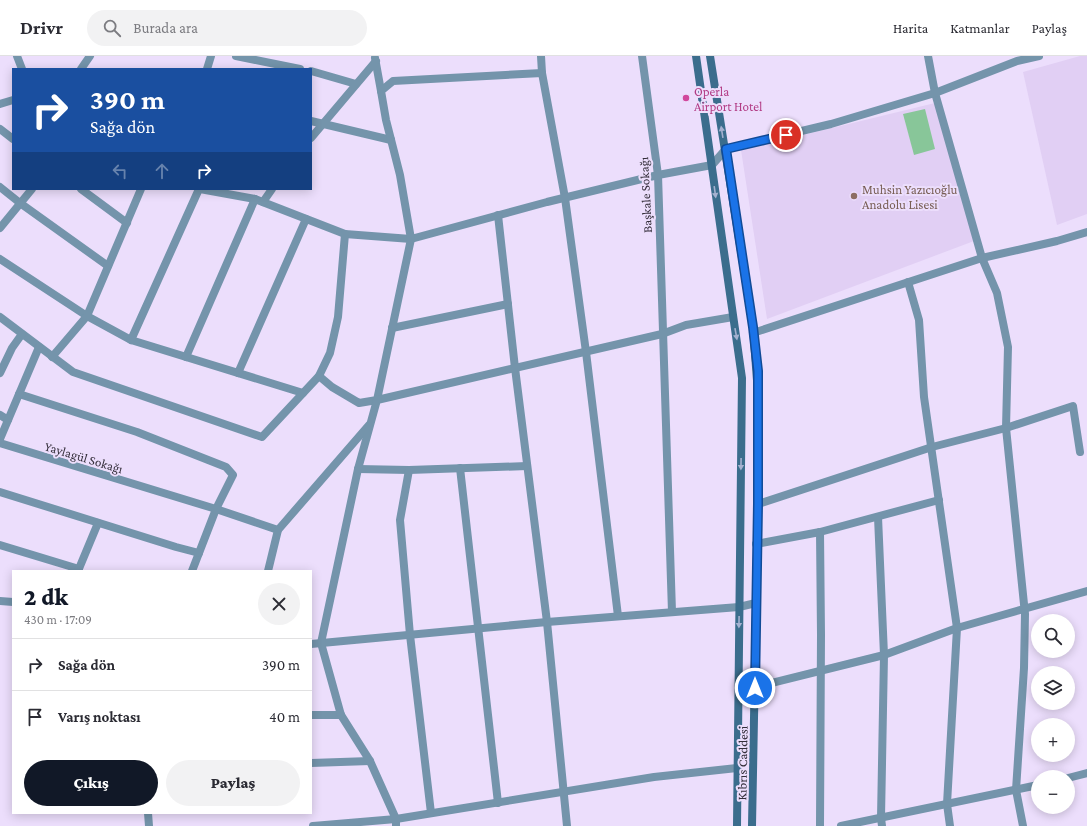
<!DOCTYPE html>
<html lang="tr">
<head>
<meta charset="utf-8">
<style>
  body { margin:0; font-family:"Crimson Pro",serif; background:#f2f2f3; color:#2b2b33; height:100vh; display:flex; flex-direction:column; font-size:15px; white-space:nowrap }
  * { box-sizing:border-box; margin:0 }
  p { font-size:13px; color:#7c7c81 }
  .icon { flex:none; width:22px; height:22px; fill:none; stroke:currentColor; stroke-width:2; stroke-linecap:round; stroke-linejoin:round }
  .map { position:relative; flex:1; overflow:hidden }
  .details { position:absolute; left:12px; top:514px; width:300px; height:244px; display:flex; flex-direction:column; background:#fff; border-radius:0px; box-shadow:0 2px 10px #0003 }
  .details>* { flex:none }
  .top-card { position:absolute; left:12px; top:12px; width:300px; height:122px; border-radius:0px; box-shadow:0 2px 10px #0003; background:#1a4fa0; color:#fff; overflow:hidden }
  .fabs { position:absolute; left:1031px; top:558px; display:grid; gap:8px }
  .fabs a { display:grid; place-items:center; width:44px; height:44px; border-radius:50%; background:#fff; box-shadow:0 2px 10px #0003; font-size:20px }
  .pin { position:absolute; display:grid; place-items:center; width:34px; height:34px; color:#fff; margin:-17px; border:2px solid #fff; border-radius:50%; box-shadow:0 1px 4px #0007 }
  .me { position:absolute; width:44px; margin:-22px; rotate:0deg; stroke-linejoin:round; filter:drop-shadow(0 0 3px #0008) }
  .turn { display:flex; align-items:center; gap:14px; height:84px; padding:0 12px; font-size:18px }
  .turn .icon { width:52px; height:52px; stroke-width:2.5 }
  .turn b { display:block; font-size:28px; line-height:34px }
  .lanes { display:flex; align-items:center; height:38px; padding:0 12px; background:#0003; justify-content:center; gap:20px; direction:ltr }
  .lanes .off { opacity:.35 }
  .round { display:grid; place-items:center; flex:none; width:42px; height:42px; border-radius:21px; background:#f2f2f3 }
  .head { display:flex; align-items:center; justify-content:space-between; height:68px; padding:0 12px }
  h1 { font-size:24px; font-weight:800; line-height:30px; color:#111827 }
  .button { display:flex; gap:8px; margin-top:auto; padding:8px 12px }
  .button a { flex:1; height:46px; border-radius:24px; background:#111827; color:#fff; font-size:16px; font-weight:800; line-height:46px; text-align:center }
  .button a+a { background:#f2f2f3; color:#2b2b33 }
  ul { padding:0; list-style:none }
  li { display:flex; align-items:center; gap:12px; height:52px; padding:0 12px; border-top:1px solid #e1e1e2 }
  li div { flex:1 }
  li b { display:block; font-size:15px }
  li em { font-style:normal }
  header { display:flex; align-items:center; gap:24px; box-sizing:border-box; height:56px; padding:0 20px; background:#fff; border-bottom:1px solid #e1e1e2 }
  header strong { font-size:19px }
  nav { display:flex; gap:22px; margin-inline-start:auto; font-size:14px }
  .search { width:280px; height:36px; background:#f2f2f3; display:flex; align-items:center; gap:10px; box-sizing:border-box; padding:0 14px; border-radius:22px; color:#7c7c81; font-size:15px }
  .map>svg:first-child { display:block }
  .built { fill:#e1cff4 }
  .green { fill:#88c699 }
  .lines { fill:none; stroke-linecap:round; stroke-linejoin:round }
  .minor { stroke:#7494ab; stroke-width:8 }
  .tertiary { stroke:#7494ab; stroke-width:8 }
  .secondary { stroke:#3b6d8d; stroke-width:8 }
  .oneway { fill:#a5b1d0 }
  .route-casing { stroke:#114b97; stroke-width:10 }
  .route { stroke:#1a73e8; stroke-width:7 }
  .hotel-dot { fill:#d1479c; stroke:#ecdefc; stroke-width:1.5 }
  .education-dot { fill:#8d6e63; stroke:#ecdefc; stroke-width:1.5 }
  .labels { text-anchor:middle; stroke-width:4; stroke-linejoin:round; paint-order:stroke }
  .hotel-label { font-size:13px; fill:#b23c85; stroke:#ecdefc; text-anchor:start }
  .education-label { font-size:13px; fill:#785e54; stroke:#ecdefc; text-anchor:start }
  .street-label { font-size:13px; fill:#342e3a; stroke:#ecdefc }
</style>
</head>
<body>
<header>
<strong>Drivr</strong>
<div class="search"><svg class="icon" aria-label="search" viewBox="0 0 24 24"><circle cx="10" cy="10" r="6"/><path d="M15 15l6 6"/></svg>Burada ara</div>
<nav><a>Harita</a><a>Katmanlar</a><a>Paylaş</a></nav>
</header>
<div class="map">
<svg width="1087" height="770" viewBox="0 0 1087 770">
  <rect width="100%" height="100%" fill="#ecdefc"/>
  <g class="built">
    <path d="M1080,0H1087V158L1057,169L1023,16Z"/>
    <path d="M935,47L974,185L767,263L741,94Z"/>
  </g>
  <path class="green" d="M925,53L935,93L914,99L903,58Z"/>
  <g class="lines">
    <g class="minor">
      <path d="M17,0L22,13"/>
      <path d="M236,0L300,13"/>
      <path d="M541,0L542,17L565,142L586,296L618,560"/>
      <path d="M642,0L658,119L672,556"/>
      <path d="M928,0L935,37L982,202L997,237L1008,291L1006,372L1025,558L1024,612L1016,734L1023,770"/>
      <path d="M375,2L381,35"/>
      <path d="M207,13L211,0"/>
      <path d="M311,15L356,28"/>
      <path d="M311,65L391,84"/>
      <path d="M0,73L13,83"/>
      <path d="M311,82L376,5"/>
      <path d="M0,131L20,147L108,210"/>
      <path d="M81,133L127,167"/>
      <path d="M200,133L255,143L345,178L411,183L547,146L658,119L712,109L726,93L831,68L935,37L1017,5L1039,0"/>
      <path d="M263,146L272,133"/>
      <path d="M498,159L515,312L547,566L567,770"/>
      <path d="M0,172L32,133"/>
      <path d="M0,203L87,260L131,284L303,337"/>
      <path d="M908,226L919,264L924,341L957,572L947,748L950,770"/>
      <path d="M0,261L73,316L262,381L319,320L330,297L338,261L345,178"/>
      <path d="M392,272L508,248"/>
      <path d="M753,277L982,202L1057,185L1087,176"/>
      <path d="M131,284L199,133"/>
      <path d="M52,301L87,260L141,133"/>
      <path d="M186,301L255,143"/>
      <path d="M0,317L12,292L22,278"/>
      <path d="M238,317L306,163"/>
      <path d="M319,320L332,331L359,347L377,344L411,183L400,119L386,64L381,35L393,25L542,17"/>
      <path d="M19,338L137,376L226,411L233,419L216,453L192,515"/>
      <path d="M0,359L8,364"/>
      <path d="M0,383L39,291"/>
      <path d="M0,387L216,453L278,474"/>
      <path d="M460,412L498,747"/>
      <path d="M358,413L409,414L527,410"/>
      <path d="M409,414L400,464L410,579L431,757"/>
      <path d="M0,436L176,491L199,497"/>
      <path d="M758,448L932,391L1006,372L1073,350L1080,396"/>
      <path d="M878,461L884,599L881,762L882,770"/>
      <path d="M756,488L820,476L939,444"/>
      <path d="M0,489L79,513"/>
      <path d="M78,515L98,467"/>
      <path d="M268,515L278,474L369,369"/>
      <path d="M0,545L13,546"/>
      <path d="M311,588L547,566L739,551L756,547"/>
      <path d="M755,631L884,599L957,572L1087,535"/>
      <path d="M311,659H341"/>
      <path d="M311,707L370,705"/>
      <path d="M1068,722L1087,717"/>
      <path d="M148,757L149,770"/>
      <path d="M313,770L396,763L654,721L737,712"/>
      <path d="M396,770V763L370,705L341,659L321,587L358,413L377,344L662,278L686,269L733,261"/>
      <path d="M820,770L821,579L820,476"/>
      <path d="M841,770L1038,729"/>
    </g>
    <g class="tertiary">
      <path d="M81,13L90,0"/>
      <path d="M0,48L13,44"/>
    </g>
    <g class="secondary">
      <path d="M696,0L742,322L737,770"/>
      <path d="M710,0L753,271L758,338V448L752,770"/>
    </g>
  </g>
  <defs><path id="oneway-solid" d="M-6-.8H1V-3.2L6.5 0L1 3.2V.8H-6Z"/></defs>
  <g class="oneway">
    <use href="#oneway-solid" transform="translate(722 76) rotate(-99)"/>
    <use href="#oneway-solid" transform="translate(715 136) rotate(82)"/>
    <use href="#oneway-solid" transform="translate(736 278) rotate(80)"/>
    <use href="#oneway-solid" transform="translate(741 408) rotate(91)"/>
    <use href="#oneway-solid" transform="translate(739 566) rotate(91)"/>
  </g>
  <g class="lines">
    <defs>
      <path id="route" d="M755,632L758,448V315L753,271L726,93L786,79"/>
    </defs>
    <use href="#route" class="route-casing"/>
    <use href="#route" class="route"/>
  </g>
  <circle class="hotel-dot" cx="686" cy="42" r="4"/>
  <circle class="education-dot" cx="854" cy="140" r="4"/>
  <g class="labels">
    <g class="hotel-label">
      <text x="694" y="40">Operla<tspan x="694" dy="15">Airport Hotel</tspan></text>
    </g>
    <g class="education-label">
      <text x="862" y="138">Muhsin Yazıcıoğlu<tspan x="862" dy="15">Anadolu Lisesi</tspan></text>
    </g>
    <g class="street-label">
      <text transform="translate(645 139) rotate(-93)" y="5">Başkale Sokağı</text>
      <text transform="translate(84 401) rotate(17)" y="5">Yaylagül Sokağı</text>
      <text transform="translate(742 707) rotate(-89)" y="5">Kıbrıs Caddesi</text>
    </g>
  </g>
</svg>
<div class="fabs">
<a><svg class="icon" aria-label="search" viewBox="0 0 24 24"><circle cx="10" cy="10" r="6"/><path d="M15 15l6 6"/></svg></a>
<a><svg class="icon" aria-label="layers" viewBox="0 0 24 24"><path d="M12 4l9 5-9 5-9-5zM3 14l9 5 9-5"/></svg></a>
<a>+</a>
<a>−</a>
</div>
<div class="pin" style="left:786px;top:79px;background:#d93025"><svg class="icon" aria-label="arrive" viewBox="0 0 24 24"><path d="M6 21V4h12l-3 4 3 4H6"/></svg></div>
<svg class="me" style="left:755px;top:632px" viewBox="-20 -20 40 40"><circle r="17" fill="#1a73e8" stroke="#fff" stroke-width="3"/><path d="M0-11L8 9 0 5-8 9z" fill="#fff"/></svg>
<div class="top-card">
<div class="turn"><svg class="icon" aria-label="right" viewBox="0 0 24 24"><path d="M7 20v-9h11M14 6l5 5-5 5"/></svg><div><b>390 m</b>Sağa dön</div></div>
<div class="lanes"><svg class="icon off" aria-label="left" viewBox="0 0 24 24"><path d="M17 20v-9H6M10 6l-5 5 5 5"/></svg><svg class="icon off" aria-label="ahead" viewBox="0 0 24 24"><path d="M12 20V5M6 11l6-6 6 6"/></svg><svg class="icon" aria-label="right" viewBox="0 0 24 24"><path d="M7 20v-9h11M14 6l5 5-5 5"/></svg></div>
</div>
<section class="details">
<div class="head"><div><h1>2 dk</h1><p>430 m · 17:09</p></div><a class="round"><svg class="icon" aria-label="close" viewBox="0 0 24 24"><path d="M6 6l12 12M18 6L6 18"/></svg></a></div>
<ul>
<li><svg class="icon" aria-label="right" viewBox="0 0 24 24"><path d="M7 20v-9h11M14 6l5 5-5 5"/></svg><div><b>Sağa dön</b></div><em>390 m</em></li>
<li><svg class="icon" aria-label="arrive" viewBox="0 0 24 24"><path d="M6 21V4h12l-3 4 3 4H6"/></svg><div><b>Varış noktası</b></div><em>40 m</em></li>
</ul>
<div class="button"><a>Çıkış</a><a>Paylaş</a></div>
</section>
</div>
</body>
</html>
